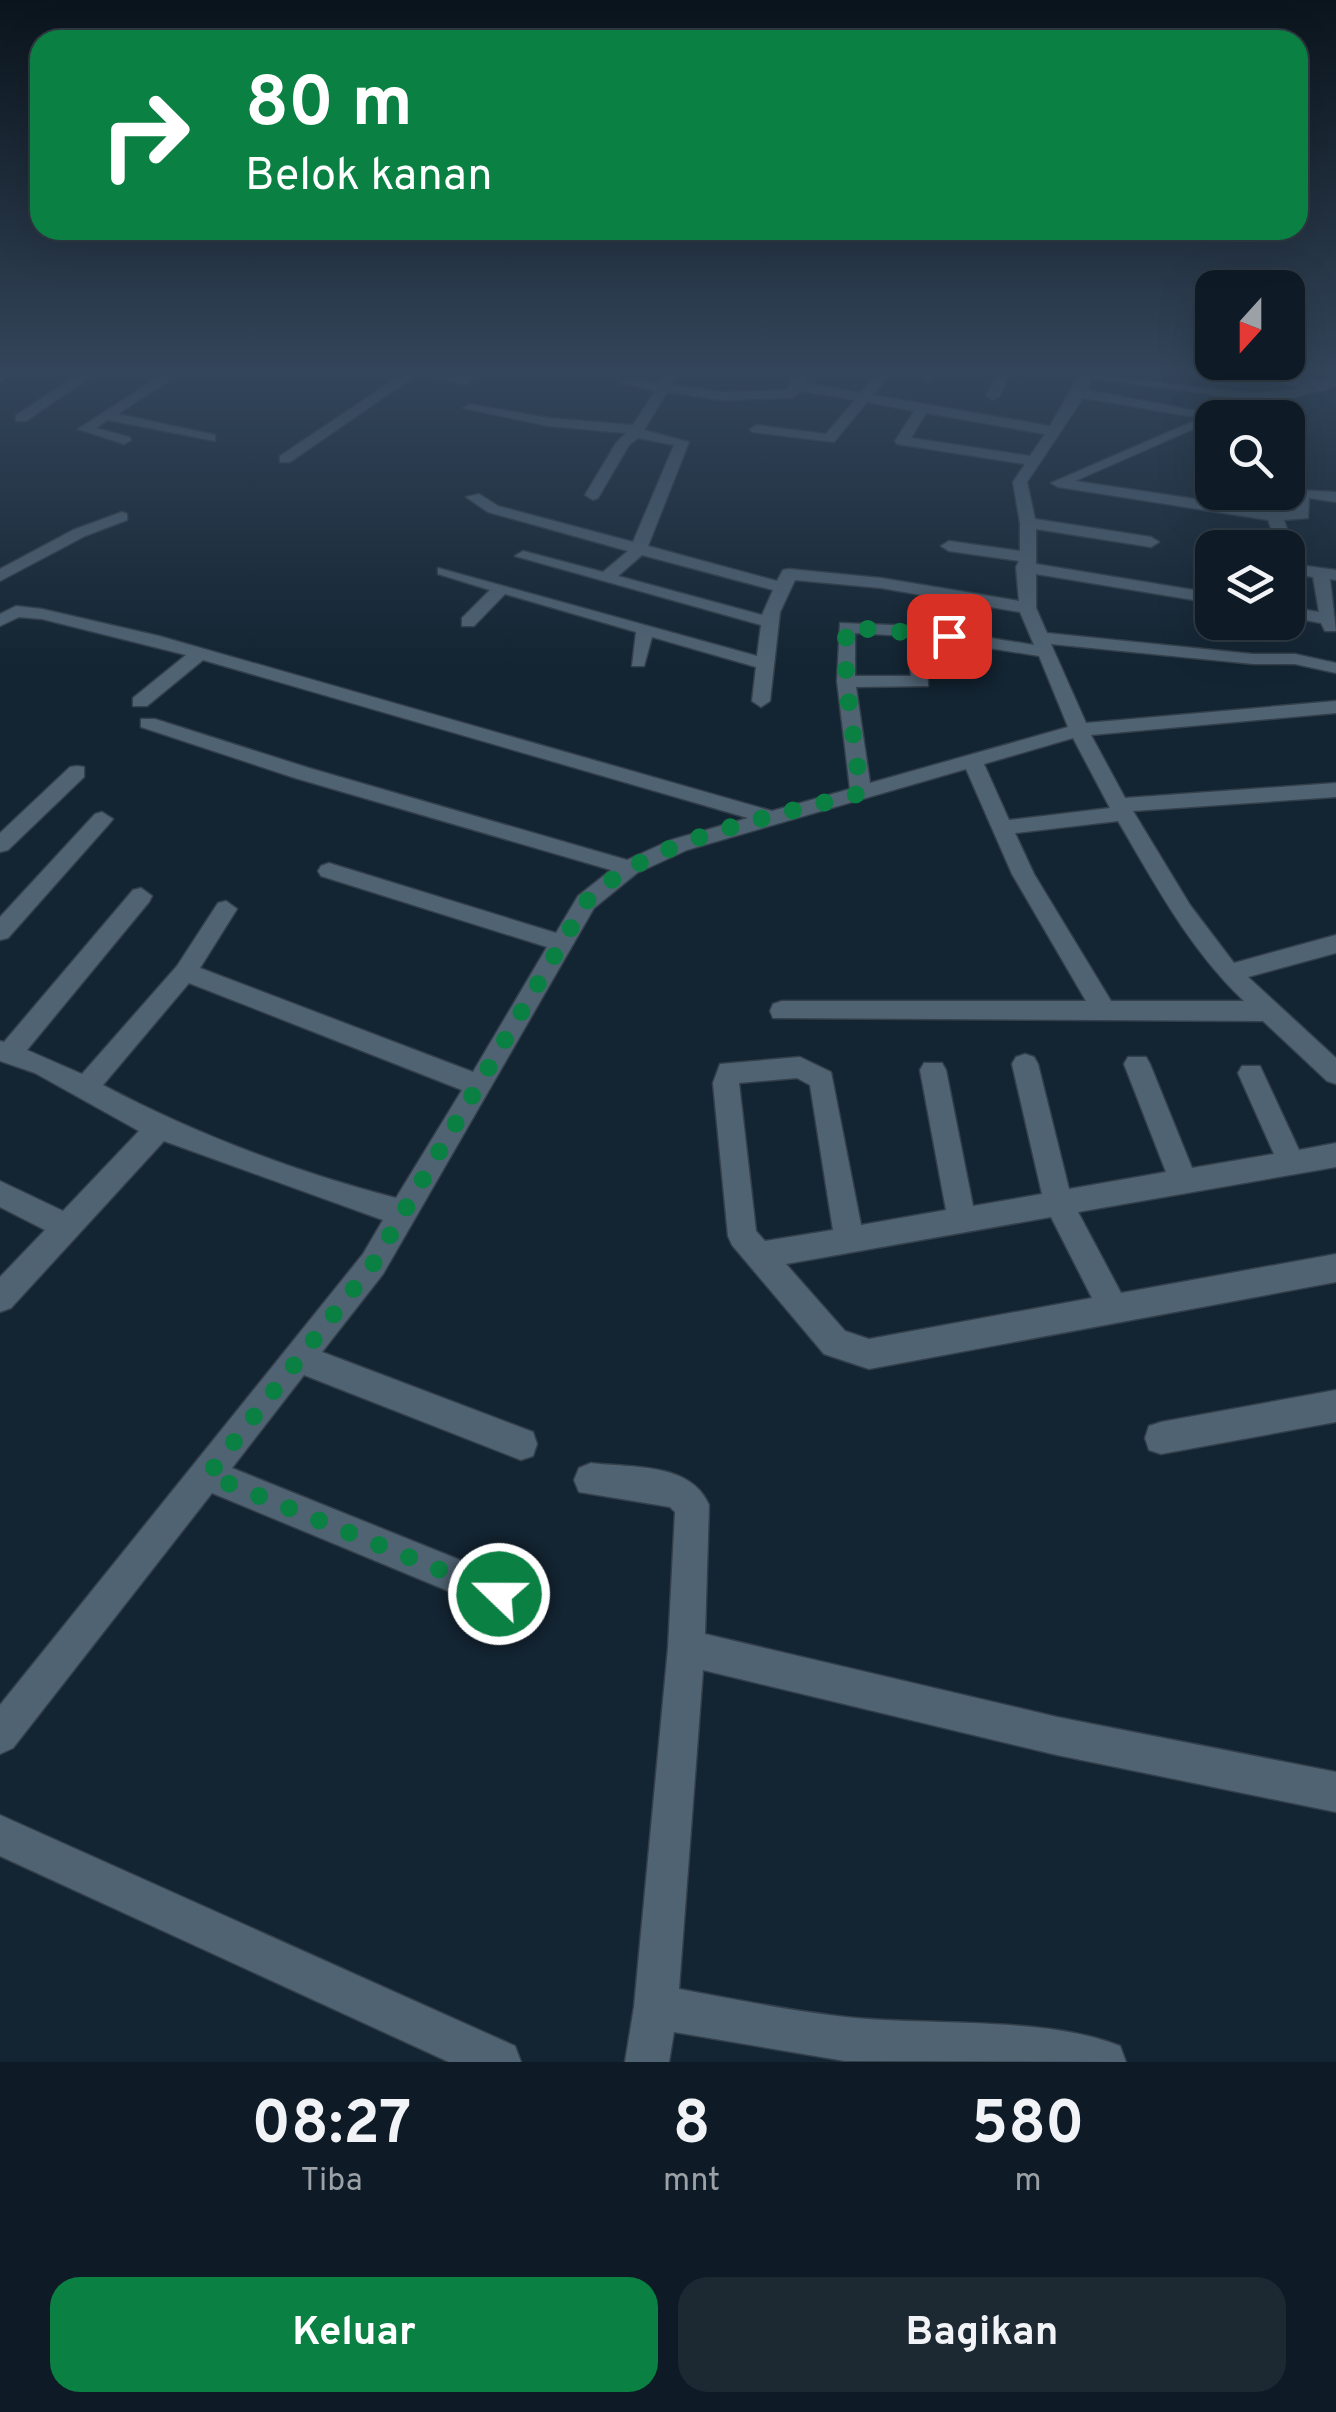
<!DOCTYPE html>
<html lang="id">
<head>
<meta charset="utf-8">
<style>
  body { margin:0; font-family:Overpass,sans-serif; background:#1c2832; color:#f1f3f6; height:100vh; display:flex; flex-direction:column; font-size:38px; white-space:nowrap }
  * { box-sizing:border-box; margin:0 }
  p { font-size:32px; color:#9ba1a7 }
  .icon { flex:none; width:55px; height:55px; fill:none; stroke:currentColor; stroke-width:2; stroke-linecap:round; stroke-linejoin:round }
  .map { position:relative; height:2062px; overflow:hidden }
  .details { display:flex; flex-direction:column; background:#0e1b26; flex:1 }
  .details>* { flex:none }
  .guide { position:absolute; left:30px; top:30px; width:1278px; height:210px; border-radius:30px; box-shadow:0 10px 40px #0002,0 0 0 2px #2e3943; background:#0b8043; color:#fff; overflow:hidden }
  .needle { width:65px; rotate:201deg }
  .tools { position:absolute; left:1195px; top:270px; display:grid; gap:20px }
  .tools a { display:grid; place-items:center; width:110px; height:110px; border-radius:20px; background:#0e1b26; box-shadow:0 10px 40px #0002,0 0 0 2px #2e3943; font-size:50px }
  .pin { position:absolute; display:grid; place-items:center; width:85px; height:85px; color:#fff; margin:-42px; border-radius:20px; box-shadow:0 5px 15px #0006 }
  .me { position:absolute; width:110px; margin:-55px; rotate:292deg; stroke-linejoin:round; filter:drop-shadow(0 0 8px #0008) }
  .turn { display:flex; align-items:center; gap:35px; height:210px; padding:0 50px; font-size:45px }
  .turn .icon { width:130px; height:130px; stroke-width:2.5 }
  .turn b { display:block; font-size:70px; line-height:85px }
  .eta { display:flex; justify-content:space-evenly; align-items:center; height:170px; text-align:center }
  .eta b { font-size:60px; font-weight:700; line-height:70px }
  .primary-button { display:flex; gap:20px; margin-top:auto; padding:20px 50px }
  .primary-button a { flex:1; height:115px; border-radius:30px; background:#0b8043; color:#fff; font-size:40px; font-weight:700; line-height:115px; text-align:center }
  .primary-button a+a { background:#1c2832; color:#f1f3f6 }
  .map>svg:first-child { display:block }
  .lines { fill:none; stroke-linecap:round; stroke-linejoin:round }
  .minor-casing { stroke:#333f4a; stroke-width:3 }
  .minor { fill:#506373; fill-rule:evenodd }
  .route { stroke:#0b8043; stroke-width:18; stroke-dasharray:0 32.4 }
</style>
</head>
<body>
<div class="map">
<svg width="1336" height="2062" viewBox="0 0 1336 2062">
  <rect width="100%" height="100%" fill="#132432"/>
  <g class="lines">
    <defs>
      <g id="minor">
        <path d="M0,375H10L0,382Z"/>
        <path d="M78,375H93L26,421H16V415Z"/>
        <path d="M162,375H177L118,414L215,435V441L108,420L96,428L129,437L131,440L124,444L78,429Z"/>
        <path d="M401,375H416L290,462H280V456Z"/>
        <path d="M430,375H480L465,384Z"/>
        <path d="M664,375H677L671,385L721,392L787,390L795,375H808L804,383L861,393L876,375H889L873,395L1050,426L1079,375C1146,375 1242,402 1301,388L1259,375C1286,375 1310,386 1336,379V387L1255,407L1248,403L1253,400L1091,378L1087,390L1223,416L1075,481L1275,511H1295L1296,490L1336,492V502L1309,498L1308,518L1284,520L1299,565L1336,570V580L1330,579L1336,631H1325L1321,623L1288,617V607L1319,612L1313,577L1288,573V548H1278L1268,520L1058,487L1051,483L1201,418L1083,398L1027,482L1035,519L1151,537L1159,542L1151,547L1036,529V564L1212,593V603L1036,574V608L1047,633L1253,654H1295L1336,663V673L1295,664H1253L1051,644L1086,723L1336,701V713L1091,735L1125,798L1336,783V797L1133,811L1190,905L1234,963L1336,935V953L1248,977L1336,1058V1084L1327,1081L1263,1021L773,1018L770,1011L773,1004L782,1001H1086L1012,874L966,769L687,850L637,873L594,908L383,1274L322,1352L533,1432L537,1444L533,1456L521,1460L304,1375L232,1468L512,1581L517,1594L512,1607L499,1612L212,1493L13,1748L0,1754V1705L363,1254L383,1220L164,1141L11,1308L0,1312V1277L45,1230L0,1207V1181L63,1211L139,1131L35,1073L0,1061V1041L4,1042L133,890L141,888L152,896L149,902L27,1050L82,1074L177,966L218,903L226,901L237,909L200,968L473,1072L547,947L321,876L318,871L321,866L329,863L556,933L578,896L611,870L295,778L141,727V719H155L309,768L627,860L671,840L748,818L203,660L147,706H133V698L186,655L42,619L19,617L0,626V614L16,606L42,609L159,636L772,811L850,789L837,681L840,623L916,626L1034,645L1020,612L881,588L795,580L780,612L770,701L761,707L752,701L756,667L652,637L644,666H632L636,632L505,594L474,626H462V618L490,590L438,574V568L757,656L761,625L515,556L523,551L603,572L628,551L488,512L466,497L479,494L498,506L633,542L674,445L638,438L629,445L598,498L593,500L585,495L616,443L626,433L548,426L463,408L470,404L548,418L633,425L655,391L622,383L628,379L659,383ZM800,391L855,400L826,434L757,425L750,429L752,432L834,442L867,402L914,411L895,441L897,444L1025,464L1013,482L1020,523V551L949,541L941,546L949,551L1019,561L1016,567L1019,601L881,578L789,569L783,570L777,581L648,546L689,442L644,430L667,392L721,400L792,398ZM926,413L1045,434L1030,456L911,438ZM642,555L773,590L762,615L618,576ZM855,633L908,636L911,676H855ZM926,638L1039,656L1068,727L870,783L856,687L928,686ZM1073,738L1110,808L1009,820L984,764ZM1118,821C1155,884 1190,950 1244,1001H1111L1034,874L1015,833ZM189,983L462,1090L396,1198C296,1172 195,1134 103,1085Z"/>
        <path d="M922,375H935L928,381Z"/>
        <path d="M996,375H1009L1000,396L993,400L986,396Z"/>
        <path d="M122,512L127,514V520L85,536L0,581V569L73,530Z"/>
        <path d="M77,766L84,767V777L8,850L0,852V833L70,767Z"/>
        <path d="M102,812L113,819L109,824L8,938L0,940V917L95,814Z"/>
        <path d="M1025,1054L1034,1057L1038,1064L1069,1189L1166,1172L1124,1064L1128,1057H1146L1150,1064L1192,1168L1274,1154L1238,1073L1242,1066H1260L1299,1150L1336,1143V1167L1078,1212L1121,1293L1336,1254V1282L869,1369L824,1354L732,1245L728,1236L713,1083L720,1064L800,1057L831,1072L861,1225L946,1210L920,1070L924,1063H942L946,1070L973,1206L1042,1194L1012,1064L1016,1057ZM797,1078L810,1085L833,1230L765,1241L756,1231L739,1083ZM1051,1217L1092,1298L869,1339L845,1331L786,1264Z"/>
        <path d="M1336,1390V1422L1161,1454L1149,1450L1145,1438L1149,1426L1161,1422Z"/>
        <path d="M591,1463C631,1468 691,1462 709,1505L705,1634L1057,1717L1336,1772V1812L1057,1755L703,1670L679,1989C734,1999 790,2011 846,2017C926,2026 1047,2016 1120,2046L1126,2062L845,2061L674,2032L669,2062H625L634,2007L668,1648L675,1512L670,1507L579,1492L574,1480L579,1468Z"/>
        <path d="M0,1815L515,2046L521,2062H449L0,1856Z"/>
      </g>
    </defs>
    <use href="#minor" class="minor-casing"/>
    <use href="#minor" class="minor"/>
  </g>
  <linearGradient id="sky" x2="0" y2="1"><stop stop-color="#0a141c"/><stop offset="0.56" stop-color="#33455a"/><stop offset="1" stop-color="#33455a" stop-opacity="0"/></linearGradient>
  <rect width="1336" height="664" fill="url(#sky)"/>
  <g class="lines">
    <path class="route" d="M499,1594L208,1475L373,1264L586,902C649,837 775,817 861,793L846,681V627L949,636"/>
  </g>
</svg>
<div class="tools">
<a><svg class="needle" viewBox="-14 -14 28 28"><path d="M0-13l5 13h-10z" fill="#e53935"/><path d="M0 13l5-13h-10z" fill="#9ba1a7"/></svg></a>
<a><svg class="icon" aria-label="search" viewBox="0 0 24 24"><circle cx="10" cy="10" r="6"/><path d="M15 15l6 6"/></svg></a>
<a><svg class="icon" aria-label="layers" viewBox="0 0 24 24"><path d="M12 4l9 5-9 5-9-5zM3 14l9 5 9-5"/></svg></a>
</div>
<div class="pin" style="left:949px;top:636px;background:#d93025"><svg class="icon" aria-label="arrive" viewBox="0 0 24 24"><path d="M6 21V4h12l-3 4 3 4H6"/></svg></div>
<svg class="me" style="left:499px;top:1594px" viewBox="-20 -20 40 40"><circle r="17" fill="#0b8043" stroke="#fff" stroke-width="3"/><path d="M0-11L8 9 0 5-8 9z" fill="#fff"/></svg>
<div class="guide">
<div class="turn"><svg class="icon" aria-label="right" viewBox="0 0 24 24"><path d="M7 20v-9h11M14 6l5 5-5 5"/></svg><div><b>80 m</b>Belok kanan</div></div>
</div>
</div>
<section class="details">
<div class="eta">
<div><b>08:27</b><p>Tiba</p></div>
<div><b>8</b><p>mnt</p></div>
<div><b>580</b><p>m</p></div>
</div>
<div class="primary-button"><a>Keluar</a><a>Bagikan</a></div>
</section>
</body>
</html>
